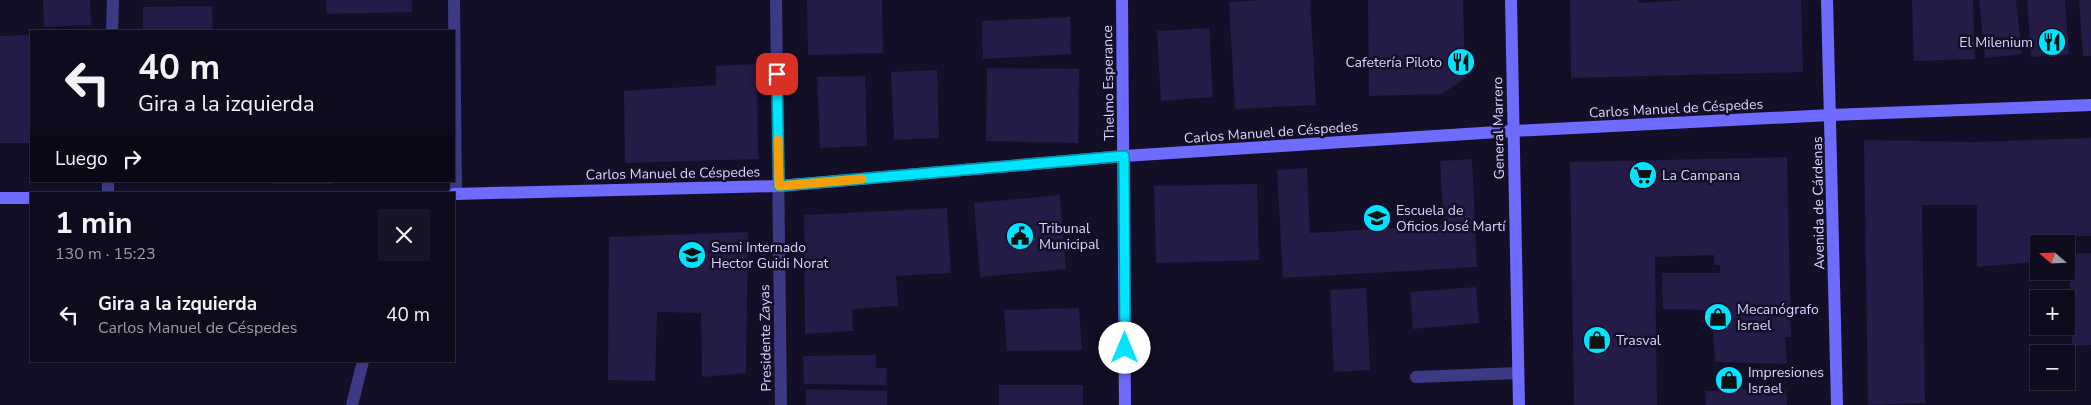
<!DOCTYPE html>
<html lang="es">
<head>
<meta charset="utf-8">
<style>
  body { margin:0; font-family:"Nunito Sans",sans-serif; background:#171425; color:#f1f3f6; height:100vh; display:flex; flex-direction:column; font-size:19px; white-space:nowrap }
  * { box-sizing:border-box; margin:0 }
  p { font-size:16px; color:#9b9ba3 }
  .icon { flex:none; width:28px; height:28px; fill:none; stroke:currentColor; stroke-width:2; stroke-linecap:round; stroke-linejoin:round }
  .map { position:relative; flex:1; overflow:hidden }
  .side { position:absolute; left:30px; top:192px; width:425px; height:170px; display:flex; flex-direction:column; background:#0e0b1c; border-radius:0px; box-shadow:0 1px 4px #0004,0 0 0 1px #2e2b3b }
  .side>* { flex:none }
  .guide { position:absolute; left:30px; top:30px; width:425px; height:152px; border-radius:0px; box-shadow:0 1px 4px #0004,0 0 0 1px #2e2b3b; background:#0e0b1c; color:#f1f3f6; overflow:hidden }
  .needle { width:32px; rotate:289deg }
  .buttons { position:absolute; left:2030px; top:235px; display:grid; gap:10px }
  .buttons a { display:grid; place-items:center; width:45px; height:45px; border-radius:0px; background:#0e0b1c; box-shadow:0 1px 4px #0004,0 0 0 1px #2e2b3b; font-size:25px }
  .pin { position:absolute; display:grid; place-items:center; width:42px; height:42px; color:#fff; margin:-21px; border-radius:10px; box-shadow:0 2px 8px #0006 }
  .me { position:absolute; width:55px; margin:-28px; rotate:0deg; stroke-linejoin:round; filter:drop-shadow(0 0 4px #0008) }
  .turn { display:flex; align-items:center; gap:18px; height:105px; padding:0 25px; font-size:22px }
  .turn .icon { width:65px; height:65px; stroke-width:2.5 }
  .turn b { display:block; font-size:35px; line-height:42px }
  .then { display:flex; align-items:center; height:48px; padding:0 25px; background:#0003; gap:10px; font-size:19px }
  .round { display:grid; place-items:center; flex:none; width:52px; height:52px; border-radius:0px; background:#171425 }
  .overview { display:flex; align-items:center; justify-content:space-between; height:85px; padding:0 25px }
  h1 { font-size:30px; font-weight:700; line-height:38px }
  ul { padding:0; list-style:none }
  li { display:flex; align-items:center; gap:15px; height:75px; padding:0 25px }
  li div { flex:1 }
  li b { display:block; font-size:19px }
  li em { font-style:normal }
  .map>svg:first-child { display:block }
  .building { fill:#241b47 }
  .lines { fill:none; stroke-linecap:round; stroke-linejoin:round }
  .lane { stroke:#3d3a85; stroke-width:12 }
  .street { stroke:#3d3a85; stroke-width:12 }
  .secondary { stroke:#6f6bff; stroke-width:12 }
  .route-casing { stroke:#0095a6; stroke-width:12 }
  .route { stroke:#00e5ff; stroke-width:9 }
  .slow { stroke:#f59e0b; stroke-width:9 }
  .labels { text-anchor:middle; stroke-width:5; stroke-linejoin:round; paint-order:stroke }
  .poi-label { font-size:14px; fill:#d9d4ff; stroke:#130f26; text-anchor:start }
  .street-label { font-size:14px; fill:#d9d4ff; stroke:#130f26 }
</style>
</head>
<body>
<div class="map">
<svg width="2091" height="405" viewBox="0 0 2091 405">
  <rect width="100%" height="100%" fill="#130f26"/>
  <g class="building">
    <path d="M43,0H90L91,25L44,27Z"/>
    <path d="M326,0H412V12L327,14Z"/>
    <path d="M807,0H882L883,53L808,55Z"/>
    <path d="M1263,0H1310L1316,105L1235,109L1229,2Z"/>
    <path d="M1368,0H1463L1465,78L1442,94L1369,96Z"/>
    <path d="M1570,0H1638V3L1685,0H1801L1803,72L1571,78Z"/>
    <path d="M1912,0H1973L1975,59L1914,61Z"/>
    <path d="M1979,0H2016L2022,54L1985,58Z"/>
    <path d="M2027,0H2065L2069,54L2031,57Z"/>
    <path d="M2079,0H2091V56H2083Z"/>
    <path d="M212,6L213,31H143V7Z"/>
    <path d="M1070,17L1071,54L983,59L982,21Z"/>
    <path d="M1209,28L1213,97L1161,101L1157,31Z"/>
    <path d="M31,35V143H0V36Z"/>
    <path d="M757,64L758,159L625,163L624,91L716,85V66Z"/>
    <path d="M987,68L1079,69L1078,143L986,141Z"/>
    <path d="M937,70L939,138L894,140L891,72Z"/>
    <path d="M865,76L867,146L820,148L817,77Z"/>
    <path d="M2091,138V236H2032V262L1977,267V205H1922L1925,403L1868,405L1864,140L1976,142Z"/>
    <path d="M1787,157L1791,337H1785L1787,364L1715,362L1712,310L1663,309L1662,273H1720V265H1714V255L1655,257L1657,405H1574L1570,162Z"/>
    <path d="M1472,159L1477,267L1283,278L1277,170L1307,168L1310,233L1444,225L1440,161Z"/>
    <rect x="272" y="181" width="60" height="3"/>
    <path d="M1257,184L1259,260L1156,263L1154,186Z"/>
    <path d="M1060,195L1066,269L980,277L974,203Z"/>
    <path d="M947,208L951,273L896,276L898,306L852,309L853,331L805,334L804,215Z"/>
    <path d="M748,232L746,373L702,377L701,313L657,312L655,381L608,380L609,237Z"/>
    <path d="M2091,253V345L2072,346L2069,254Z"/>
    <path d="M1476,287L1479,323L1413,329L1410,292Z"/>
    <path d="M1366,288L1370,370L1334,372L1330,290Z"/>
    <path d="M1079,308L1082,350L1007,351L1004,310Z"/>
    <path d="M876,355V368H886L887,385L804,384L803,356Z"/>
    <rect x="999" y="385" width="84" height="20"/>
    <path d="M806,389L887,391V405H806Z"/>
    <path d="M1750,389L1786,390L1787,405H1706L1705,391Z"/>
  </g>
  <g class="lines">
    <path class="lane" d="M1416,377L1518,373"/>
    <g class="street">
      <path d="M454,0L456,194"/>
      <path d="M776,0L781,405"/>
      <path d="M112,31L113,0"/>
      <path d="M108,194V181"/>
      <path d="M352,405L363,361"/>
    </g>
    <g class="secondary">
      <path d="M1122,0L1125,405"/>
      <path d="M1511,0L1519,405"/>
      <path d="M1827,0L1837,405"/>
      <path d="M454,194L779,186L1124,156L1513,131L1831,115L2091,105"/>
      <path d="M0,198H31"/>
    </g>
  </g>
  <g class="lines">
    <defs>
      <path id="route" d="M777,74L779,186L1124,156L1125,348"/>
    </defs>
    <use href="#route" class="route-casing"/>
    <use href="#route" class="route"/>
    <path class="slow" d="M778,140L779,186L862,179"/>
  </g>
  <defs>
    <symbol id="restaurant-disc" viewBox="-11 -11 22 22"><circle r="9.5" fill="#00e5ff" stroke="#130f26"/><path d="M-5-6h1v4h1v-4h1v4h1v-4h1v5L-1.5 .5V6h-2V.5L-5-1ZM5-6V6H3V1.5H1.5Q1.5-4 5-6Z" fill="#111"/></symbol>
    <symbol id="supermarket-disc" viewBox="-11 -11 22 22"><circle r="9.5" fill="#00e5ff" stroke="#130f26"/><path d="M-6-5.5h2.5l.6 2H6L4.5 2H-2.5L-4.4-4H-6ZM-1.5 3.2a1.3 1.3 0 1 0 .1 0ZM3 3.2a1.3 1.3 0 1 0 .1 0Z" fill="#111"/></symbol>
    <symbol id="school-disc" viewBox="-11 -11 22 22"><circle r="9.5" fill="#00e5ff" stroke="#130f26"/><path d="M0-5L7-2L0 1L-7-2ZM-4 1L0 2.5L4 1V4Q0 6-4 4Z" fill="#111"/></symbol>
    <symbol id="civic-disc" viewBox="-11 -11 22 22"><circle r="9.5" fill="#00e5ff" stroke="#130f26"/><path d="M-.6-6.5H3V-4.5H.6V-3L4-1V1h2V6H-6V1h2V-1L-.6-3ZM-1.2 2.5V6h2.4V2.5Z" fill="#111"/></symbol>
    <symbol id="shop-disc" viewBox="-11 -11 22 22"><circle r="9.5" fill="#00e5ff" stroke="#130f26"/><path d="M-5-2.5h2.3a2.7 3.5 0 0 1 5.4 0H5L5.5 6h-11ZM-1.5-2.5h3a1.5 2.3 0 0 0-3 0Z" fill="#111"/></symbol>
  </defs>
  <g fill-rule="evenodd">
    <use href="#restaurant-disc" x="2036" y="26" width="32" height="32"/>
    <use href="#restaurant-disc" x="1445" y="46" width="32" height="32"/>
    <use href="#supermarket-disc" x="1627" y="159" width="32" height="32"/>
    <use href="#school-disc" x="1361" y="202" width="32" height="32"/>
    <use href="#civic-disc" x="1004" y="220" width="32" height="32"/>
    <use href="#school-disc" x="676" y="239" width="32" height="32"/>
    <use href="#shop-disc" x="1702" y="301" width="32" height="32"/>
    <use href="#shop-disc" x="1581" y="324" width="32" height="32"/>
    <use href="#shop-disc" x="1713" y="364" width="32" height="32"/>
  </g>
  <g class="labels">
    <g class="poi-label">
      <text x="2033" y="47" text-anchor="end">El Milenium</text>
      <text x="1442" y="67" text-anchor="end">Cafetería Piloto</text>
      <text x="1662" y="180">La Campana</text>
      <text x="1396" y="215">Escuela de<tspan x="1396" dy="16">Oficios José Martí</tspan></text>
      <text x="1039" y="233">Tribunal<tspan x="1039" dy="16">Municipal</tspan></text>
      <text x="711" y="252">Semi Internado<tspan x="711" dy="16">Hector Guidi Norat</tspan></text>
      <text x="1737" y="314">Mecanógrafo<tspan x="1737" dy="16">Israel</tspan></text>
      <text x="1616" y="345">Trasval</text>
      <text x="1748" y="377">Impresiones<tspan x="1748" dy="16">Israel</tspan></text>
    </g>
    <g class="street-label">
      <text transform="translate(1108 83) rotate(-91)" y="5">Thelmo Esperance</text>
      <text transform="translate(1676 108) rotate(-3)" y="5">Carlos Manuel de Céspedes</text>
      <text transform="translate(1498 128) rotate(-91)" y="5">General Marrero</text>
      <text transform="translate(1271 132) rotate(-4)" y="5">Carlos Manuel de Céspedes</text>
      <text transform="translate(673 173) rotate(-1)" y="5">Carlos Manuel de Céspedes</text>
      <text transform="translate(1818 203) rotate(-91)" y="5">Avenida de Cárdenas</text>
      <text transform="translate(765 338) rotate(-91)" y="5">Presidente Zayas</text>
    </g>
  </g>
</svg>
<div class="buttons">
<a><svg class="needle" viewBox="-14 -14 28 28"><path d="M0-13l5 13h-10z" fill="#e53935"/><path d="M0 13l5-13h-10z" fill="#9b9ba3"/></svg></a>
<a>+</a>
<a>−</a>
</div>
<div class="pin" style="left:777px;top:74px;background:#d93025"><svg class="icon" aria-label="arrive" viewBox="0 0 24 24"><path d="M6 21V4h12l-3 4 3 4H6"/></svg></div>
<svg class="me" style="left:1125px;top:348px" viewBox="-20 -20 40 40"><circle r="19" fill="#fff"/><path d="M0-13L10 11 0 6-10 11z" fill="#00e5ff"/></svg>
<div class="guide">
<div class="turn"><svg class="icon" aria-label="left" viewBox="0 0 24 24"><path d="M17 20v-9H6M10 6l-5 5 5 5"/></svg><div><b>40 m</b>Gira a la izquierda</div></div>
<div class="then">Luego<svg class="icon" aria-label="right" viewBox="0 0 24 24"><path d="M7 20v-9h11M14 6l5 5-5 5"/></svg></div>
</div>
<section class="side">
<div class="overview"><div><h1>1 min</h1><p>130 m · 15:23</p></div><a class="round"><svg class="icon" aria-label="close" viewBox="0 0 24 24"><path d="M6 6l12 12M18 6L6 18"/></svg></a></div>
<ul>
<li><svg class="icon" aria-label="left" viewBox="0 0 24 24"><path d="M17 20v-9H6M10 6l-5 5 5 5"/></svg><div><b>Gira a la izquierda</b><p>Carlos Manuel de Céspedes</p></div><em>40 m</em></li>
</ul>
</section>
</div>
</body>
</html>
